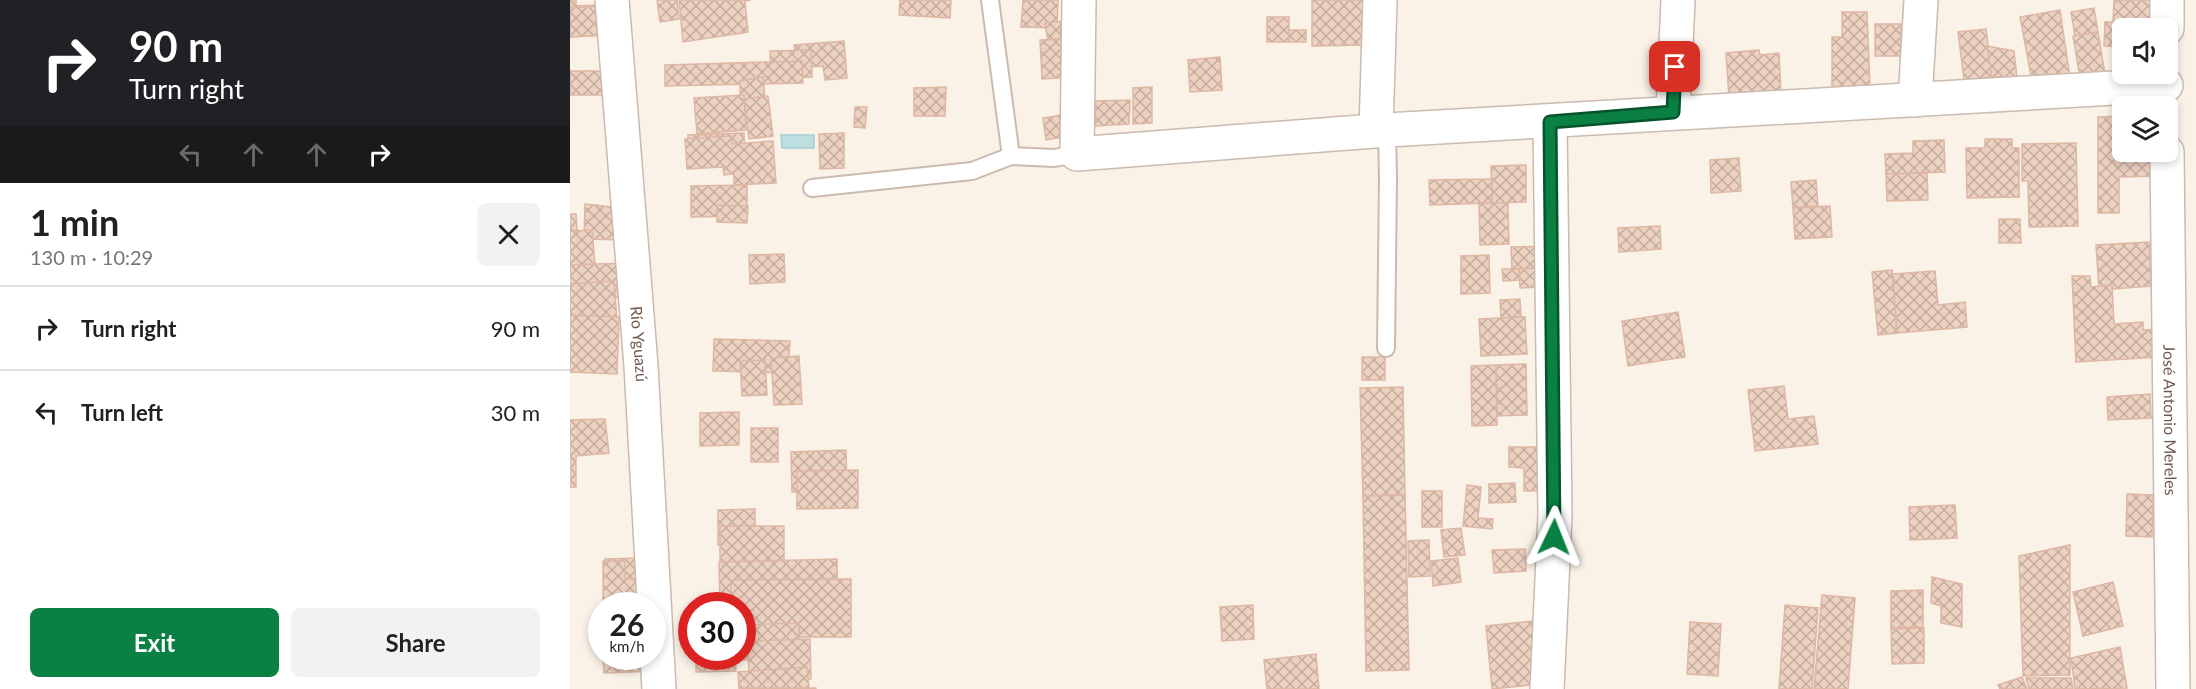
<!DOCTYPE html>
<html lang="en">
<head>
<meta charset="utf-8">
<style>
  body { margin:0; font-family:Lato,sans-serif; background:#f2f2f2; color:#202124; height:100vh; display:flex; flex-direction:column; font-size:22px; white-space:nowrap }
  * { box-sizing:border-box; margin:0 }
  p { font-size:20px; color:#757577 }
  .icon { flex:none; width:33px; height:33px; fill:none; stroke:currentColor; stroke-width:2; stroke-linecap:round; stroke-linejoin:round }
  .map { position:relative; flex:1; overflow:hidden }
  .panel { display:flex; flex-direction:column; background:#fff; width:570px }
  .panel>* { flex:none }
  .banner { background:#202124; color:#fff; overflow:hidden }
  .tools { position:absolute; left:1542px; top:18px; display:grid; gap:12px }
  .tools a { display:grid; place-items:center; width:66px; height:66px; border-radius:9px; background:#fff; box-shadow:0 3px 9px #0003; font-size:30px }
  .speed { position:absolute; left:18px; top:592px; display:flex; gap:12px; font-size:30px; font-weight:700; text-align:center }
  .speed>* { display:grid; place-content:center; width:78px; height:78px; border-radius:50%; background:#fff; box-shadow:0 3px 9px #0003; line-height:1 }
  .speed small { font-size:15px; font-weight:400 }
  .speed .limit { border:9px solid #d22; background:#fff; color:#111 }
  .pin { position:absolute; display:grid; place-items:center; width:51px; height:51px; color:#fff; margin:-26px; border-radius:12px; box-shadow:0 3px 9px #0006 }
  .me { position:absolute; width:66px; margin:-33px; rotate:2deg; stroke-linejoin:round; filter:drop-shadow(0 0 4px #0008) }
  .turn { display:flex; align-items:center; gap:21px; height:126px; padding:0 30px; font-size:27px }
  .turn .icon { width:78px; height:78px; stroke-width:2.5 }
  .turn b { display:block; font-size:42px; line-height:51px }
  .lanes { display:flex; align-items:center; height:57px; padding:0 30px; background:#0003; justify-content:center; gap:30px; direction:ltr }
  .lanes .off { opacity:.35 }
  .round { display:grid; place-items:center; flex:none; width:63px; height:63px; border-radius:9px; background:#f2f2f2 }
  .summary { display:flex; align-items:center; justify-content:space-between; height:102px; padding:0 30px }
  h1 { font-size:36px; font-weight:700; line-height:45px }
  .action { display:flex; gap:12px; margin-top:auto; padding:12px 30px }
  .action a { flex:1; height:69px; border-radius:9px; background:#0b8043; color:#fff; font-size:24px; font-weight:700; line-height:69px; text-align:center }
  .action a+a { background:#f2f2f2; color:#202124 }
  ul { padding:0; list-style:none }
  li { display:flex; align-items:center; gap:18px; height:84px; padding:0 30px; border-top:2px solid #e0e0e0 }
  li div { flex:1 }
  li b { display:block; font-size:22px }
  li em { font-style:normal }
  main { display:flex; flex:1; min-height:0 }
  .map>svg:first-child { display:block }
  .water { fill:#bddfe2; stroke:#a5ced3; stroke-width:1.5 }
  .building { fill:url(#building-cross-hatch); stroke:#deb7a3; stroke-width:1.5 }
  .lines { fill:none; stroke-linecap:round; stroke-linejoin:round }
  .lane-casing { stroke:#cbbaae; stroke-width:20 }
  .street-casing { stroke:#cbbaae; stroke-width:36 }
  .lane { stroke:#fff; stroke-width:16 }
  .street { stroke:#fff; stroke-width:33 }
  .route-casing { stroke:#07532c; stroke-width:15 }
  .route { stroke:#0b8043; stroke-width:10 }
  .labels { text-anchor:middle; stroke-width:4.5; stroke-linejoin:round; paint-order:stroke }
  .street-label { font-size:16px; fill:#72594e; stroke:#fdf6ed }
</style>
</head>
<body>
<main>
<section class="panel">
<div class="banner">
<div class="turn"><svg class="icon" aria-label="right" viewBox="0 0 24 24"><path d="M7 20v-9h11M14 6l5 5-5 5"/></svg><div><b>90 m</b>Turn right</div></div>
<div class="lanes"><svg class="icon off" aria-label="left" viewBox="0 0 24 24"><path d="M17 20v-9H6M10 6l-5 5 5 5"/></svg><svg class="icon off" aria-label="ahead" viewBox="0 0 24 24"><path d="M12 20V5M6 11l6-6 6 6"/></svg><svg class="icon off" aria-label="ahead" viewBox="0 0 24 24"><path d="M12 20V5M6 11l6-6 6 6"/></svg><svg class="icon" aria-label="right" viewBox="0 0 24 24"><path d="M7 20v-9h11M14 6l5 5-5 5"/></svg></div>
</div>
<div class="summary"><div><h1>1 min</h1><p>130 m · 10:29</p></div><a class="round"><svg class="icon" aria-label="close" viewBox="0 0 24 24"><path d="M6 6l12 12M18 6L6 18"/></svg></a></div>
<ul>
<li><svg class="icon" aria-label="right" viewBox="0 0 24 24"><path d="M7 20v-9h11M14 6l5 5-5 5"/></svg><div><b>Turn right</b></div><em>90 m</em></li>
<li><svg class="icon" aria-label="left" viewBox="0 0 24 24"><path d="M17 20v-9H6M10 6l-5 5 5 5"/></svg><div><b>Turn left</b></div><em>30 m</em></li>
</ul>
<div class="action"><a>Exit</a><a>Share</a></div>
</section>
<div class="map">
<svg width="1626" height="689" viewBox="0 0 1626 689">
  <defs>
    <pattern id="building-cross-hatch" width="8" height="8" patternUnits="userSpaceOnUse" patternTransform="scale(1.5)"><rect width="8" height="8" fill="#edd1c1"/><path d="M0 0l8 8M0 8l8-8" fill="none" stroke="#c4ad9f"/></pattern>
  </defs>
  <rect width="100%" height="100%" fill="#faf2e7"/>
  <path class="water" d="M211,135H244V148H212Z"/>
  <g class="building">
    <path d="M0,0H6V20L0,21Z"/>
    <path d="M87,0H107L109,19L90,22Z"/>
    <path d="M109,0H181L175,1L178,32L113,42Z"/>
    <path d="M330,0H381L380,18L329,15Z"/>
    <path d="M453,0H488L487,28L451,27Z"/>
    <path d="M742,0H800L798,45L742,46Z"/>
    <path d="M1544,0H1591L1590,24L1543,23Z"/>
    <path d="M30,5L31,35L0,37V6Z"/>
    <path d="M35,6L36,35L0,37V8Z"/>
    <path d="M1524,8L1528,32L1505,36L1501,12Z"/>
    <path d="M1490,10L1500,77L1461,76L1450,17Z"/>
    <path d="M1272,12H1297L1300,89H1262V37H1272Z"/>
    <rect x="697" y="17" width="22" height="25"/>
    <path d="M504,20L507,59L481,63L475,23Z"/>
    <path d="M1535,22L1590,24V28H1552V47L1534,46Z"/>
    <rect x="1305" y="24" width="26" height="32"/>
    <path d="M490,28H504V77L472,79L470,40L491,39Z"/>
    <path d="M1416,29L1422,77L1394,80L1388,32Z"/>
    <rect x="719" y="30" width="17" height="12"/>
    <path d="M1528,32L1535,74L1510,78L1503,36Z"/>
    <path d="M274,41L277,78L255,80L253,66L227,68L224,45Z"/>
    <path d="M1417,46L1444,51L1447,78L1422,77Z"/>
    <path d="M241,50L242,77L201,79L200,51Z"/>
    <path d="M1189,50L1190,55L1209,53L1211,94L1159,98L1156,53Z"/>
    <path d="M650,57L652,90L620,92L618,60Z"/>
    <path d="M232,61L233,83L95,86V65Z"/>
    <rect x="0" y="71" width="39" height="24"/>
    <path d="M193,77L197,122L170,124V81Z"/>
    <path d="M376,87L375,116H344V88Z"/>
    <path d="M582,87V123L563,124V88Z"/>
    <path d="M174,95L176,130L127,134L124,98Z"/>
    <path d="M198,96L203,136L179,139L174,99Z"/>
    <path d="M560,100L559,124L525,126L526,101Z"/>
    <path d="M285,107H297L295,128L284,127Z"/>
    <path d="M496,114L499,136L476,140L473,118Z"/>
    <path d="M1552,116V152H1592V176L1549,177V213H1528V117Z"/>
    <path d="M174,133L175,164L120,167L118,135Z"/>
    <path d="M274,133V168L250,169L249,134Z"/>
    <path d="M161,136L162,144L203,141L206,183L164,185V174L154,175L153,167L117,169L115,139Z"/>
    <path d="M1415,139H1442V148H1449V197L1397,198L1396,148H1415Z"/>
    <path d="M1374,140L1375,172L1316,174L1315,154L1343,153V141Z"/>
    <path d="M1506,143L1508,226L1459,227L1458,181H1452V144Z"/>
    <path d="M1169,158L1171,191L1141,193L1140,160Z"/>
    <path d="M956,165V202L922,203L921,166Z"/>
    <path d="M1357,173L1358,200L1317,201L1316,174Z"/>
    <path d="M922,179V203L860,205L859,180Z"/>
    <path d="M1246,180L1248,206L1223,208L1221,182Z"/>
    <path d="M177,185V216L121,217V186Z"/>
    <path d="M909,203H938L939,244L910,245Z"/>
    <path d="M15,204L50,208L53,240L14,239Z"/>
    <path d="M147,205L178,206L177,223L147,222Z"/>
    <path d="M1260,206L1262,237L1225,239L1223,208Z"/>
    <path d="M0,214H6L8,243L0,244Z"/>
    <path d="M1429,219H1450L1451,243H1429Z"/>
    <path d="M1090,226L1091,249L1049,252L1048,228Z"/>
    <path d="M22,230L25,264L0,266V231Z"/>
    <path d="M1579,242L1582,286L1529,290L1526,245Z"/>
    <path d="M976,246L973,268L942,269L941,247Z"/>
    <path d="M214,254L215,282L180,284L179,255Z"/>
    <path d="M919,255L920,293L891,294V256Z"/>
    <path d="M55,263L56,297L0,300V265Z"/>
    <path d="M973,268L974,287L950,288L949,269Z"/>
    <path d="M932,269H949L950,280L933,281Z"/>
    <path d="M1322,270L1327,333L1308,335L1302,272Z"/>
    <path d="M1365,271L1368,305L1395,302L1397,327L1327,333L1323,274Z"/>
    <path d="M1502,276H1520L1521,287L1542,285L1544,324L1573,322V330L1589,329L1590,357L1506,362Z"/>
    <path d="M44,281L47,320L0,324V284Z"/>
    <path d="M950,299L951,317L931,318L930,300Z"/>
    <path d="M1108,312L1115,357L1058,366L1052,321Z"/>
    <path d="M0,315L49,317L47,374L0,372Z"/>
    <path d="M955,317L957,354L911,356L909,319Z"/>
    <path d="M144,339L220,341L218,373L143,371Z"/>
    <path d="M229,356L232,404L204,405L201,358Z"/>
    <rect x="792" y="357" width="23" height="23"/>
    <path d="M195,360L197,395L172,396L170,361Z"/>
    <path d="M956,364L957,415L927,416L926,365Z"/>
    <path d="M926,365L927,425L902,426L901,366Z"/>
    <path d="M1214,386L1218,419L1244,416L1248,444L1185,451L1178,390Z"/>
    <path d="M833,387L835,495L793,496L790,388Z"/>
    <path d="M1580,394L1581,418L1538,420L1537,397Z"/>
    <path d="M169,412V445L130,446V413Z"/>
    <path d="M35,419L39,453L6,456V487H0V420Z"/>
    <rect x="181" y="428" width="27" height="34"/>
    <path d="M939,447H971V491H954V468L939,467Z"/>
    <path d="M276,450L277,491L222,492L221,452Z"/>
    <path d="M288,470V508L227,509V471Z"/>
    <path d="M945,483L946,502L919,503V484Z"/>
    <path d="M897,485L911,487L908,518L923,519L922,529L893,526Z"/>
    <rect x="852" y="491" width="20" height="36"/>
    <path d="M1557,494L1583,495L1582,537L1556,536Z"/>
    <path d="M835,495L839,670L796,671L793,496Z"/>
    <path d="M1385,505L1387,538L1340,540L1339,507Z"/>
    <path d="M185,509V545H148V510Z"/>
    <path d="M150,526H214V569L150,568Z"/>
    <path d="M891,528L895,555L874,557L871,530Z"/>
    <path d="M859,540L860,576L839,577L838,541Z"/>
    <path d="M1500,545V675L1453,676L1449,556Z"/>
    <path d="M955,549L956,571L924,573L922,550Z"/>
    <path d="M69,558L70,593L36,594L35,559Z"/>
    <path d="M888,558L891,582L863,586L861,561Z"/>
    <path d="M267,559L268,613L172,615V606H150L149,562Z"/>
    <path d="M33,561H55V579H76V604H33Z"/>
    <path d="M1362,577L1392,584V627L1371,623V606L1361,603Z"/>
    <path d="M281,579V637H172V606H161V580Z"/>
    <path d="M1543,582L1553,626L1513,636L1503,592Z"/>
    <path d="M1353,590V627L1321,628V591Z"/>
    <path d="M1252,595L1285,598L1278,689H1244Z"/>
    <path d="M683,605L684,639L652,641L650,607Z"/>
    <path d="M1215,605L1248,608L1242,689H1209Z"/>
    <path d="M963,621L969,684L922,689L916,626Z"/>
    <path d="M1120,622L1151,624L1148,676L1117,674Z"/>
    <path d="M229,623L230,658L167,660V657H172V625Z"/>
    <path d="M1354,628V663L1322,664L1321,629Z"/>
    <path d="M240,639L241,679L179,681L178,641Z"/>
    <path d="M1550,647L1557,688L1505,689L1501,658Z"/>
    <path d="M746,654L749,689H697L694,660Z"/>
    <path d="M33,657H81L82,671L34,673Z"/>
    <path d="M126,657H165L166,671L126,672Z"/>
    <path d="M237,667L239,689H169L168,672Z"/>
    <path d="M1452,677L1457,689H1430L1428,685Z"/>
    <path d="M1456,678H1501L1503,689H1459Z"/>
    <rect x="174" y="688" width="72" height="1"/>
  </g>
  <g class="lines">
    <defs>
      <g id="lane">
        <path d="M420,0L441,156"/>
        <path d="M242,188L402,171L441,156L484,158L507,154"/>
        <path d="M816,348L818,178L817,130"/>
      </g>
      <g id="street">
        <path id="s1" d="M42,0L71,366L89,689"/>
        <path d="M509,0L507,154L817,130L1596,85"/>
        <path d="M1597,28V0"/>
        <path d="M1345,100L1351,0"/>
        <path d="M1103,112L1108,0"/>
        <path d="M806,130L810,0"/>
        <path id="s2" d="M1597,152L1603,689"/>
        <path d="M977,689L985,515L980,122"/>
      </g>
    </defs>
    <use href="#lane" class="lane-casing"/>
    <use href="#street" class="street-casing"/>
    <use href="#lane" class="lane"/>
    <use href="#street" class="street"/>
  </g>
  <g class="lines">
    <defs>
      <path id="route" d="M984,537L980,122L1103,112L1105,67"/>
    </defs>
    <use href="#route" class="route-casing"/>
    <use href="#route" class="route"/>
  </g>
  <g class="labels">
    <g class="street-label">
      <text dy="6" stroke="none"><textPath href="#s1" startOffset="345">Río Yguazú</textPath></text>
      <text dy="6" stroke="none"><textPath href="#s2" startOffset="268">José Antonio Mereles</textPath></text>
    </g>
  </g>
</svg>
<div class="tools">
<a><svg class="icon" aria-label="sound" viewBox="0 0 24 24"><path d="M4 9h4l5-4v14l-5-4H4zM17 9q2 3 0 6"/></svg></a>
<a><svg class="icon" aria-label="layers" viewBox="0 0 24 24"><path d="M12 4l9 5-9 5-9-5zM3 14l9 5 9-5"/></svg></a>
</div>
<div class="speed"><div>26<small>km/h</small></div><div class="limit">30</div></div>
<div class="pin" style="left:1105px;top:67px;background:#d93025"><svg class="icon" aria-label="arrive" viewBox="0 0 24 24"><path d="M6 21V4h12l-3 4 3 4H6"/></svg></div>
<svg class="me" style="left:984px;top:537px" viewBox="-20 -20 40 40"><path d="M0-17L14 15 0 8-14 15z" fill="#0b8043" stroke="#fff" stroke-width="4"/></svg>
</div>
</main>
</body>
</html>
